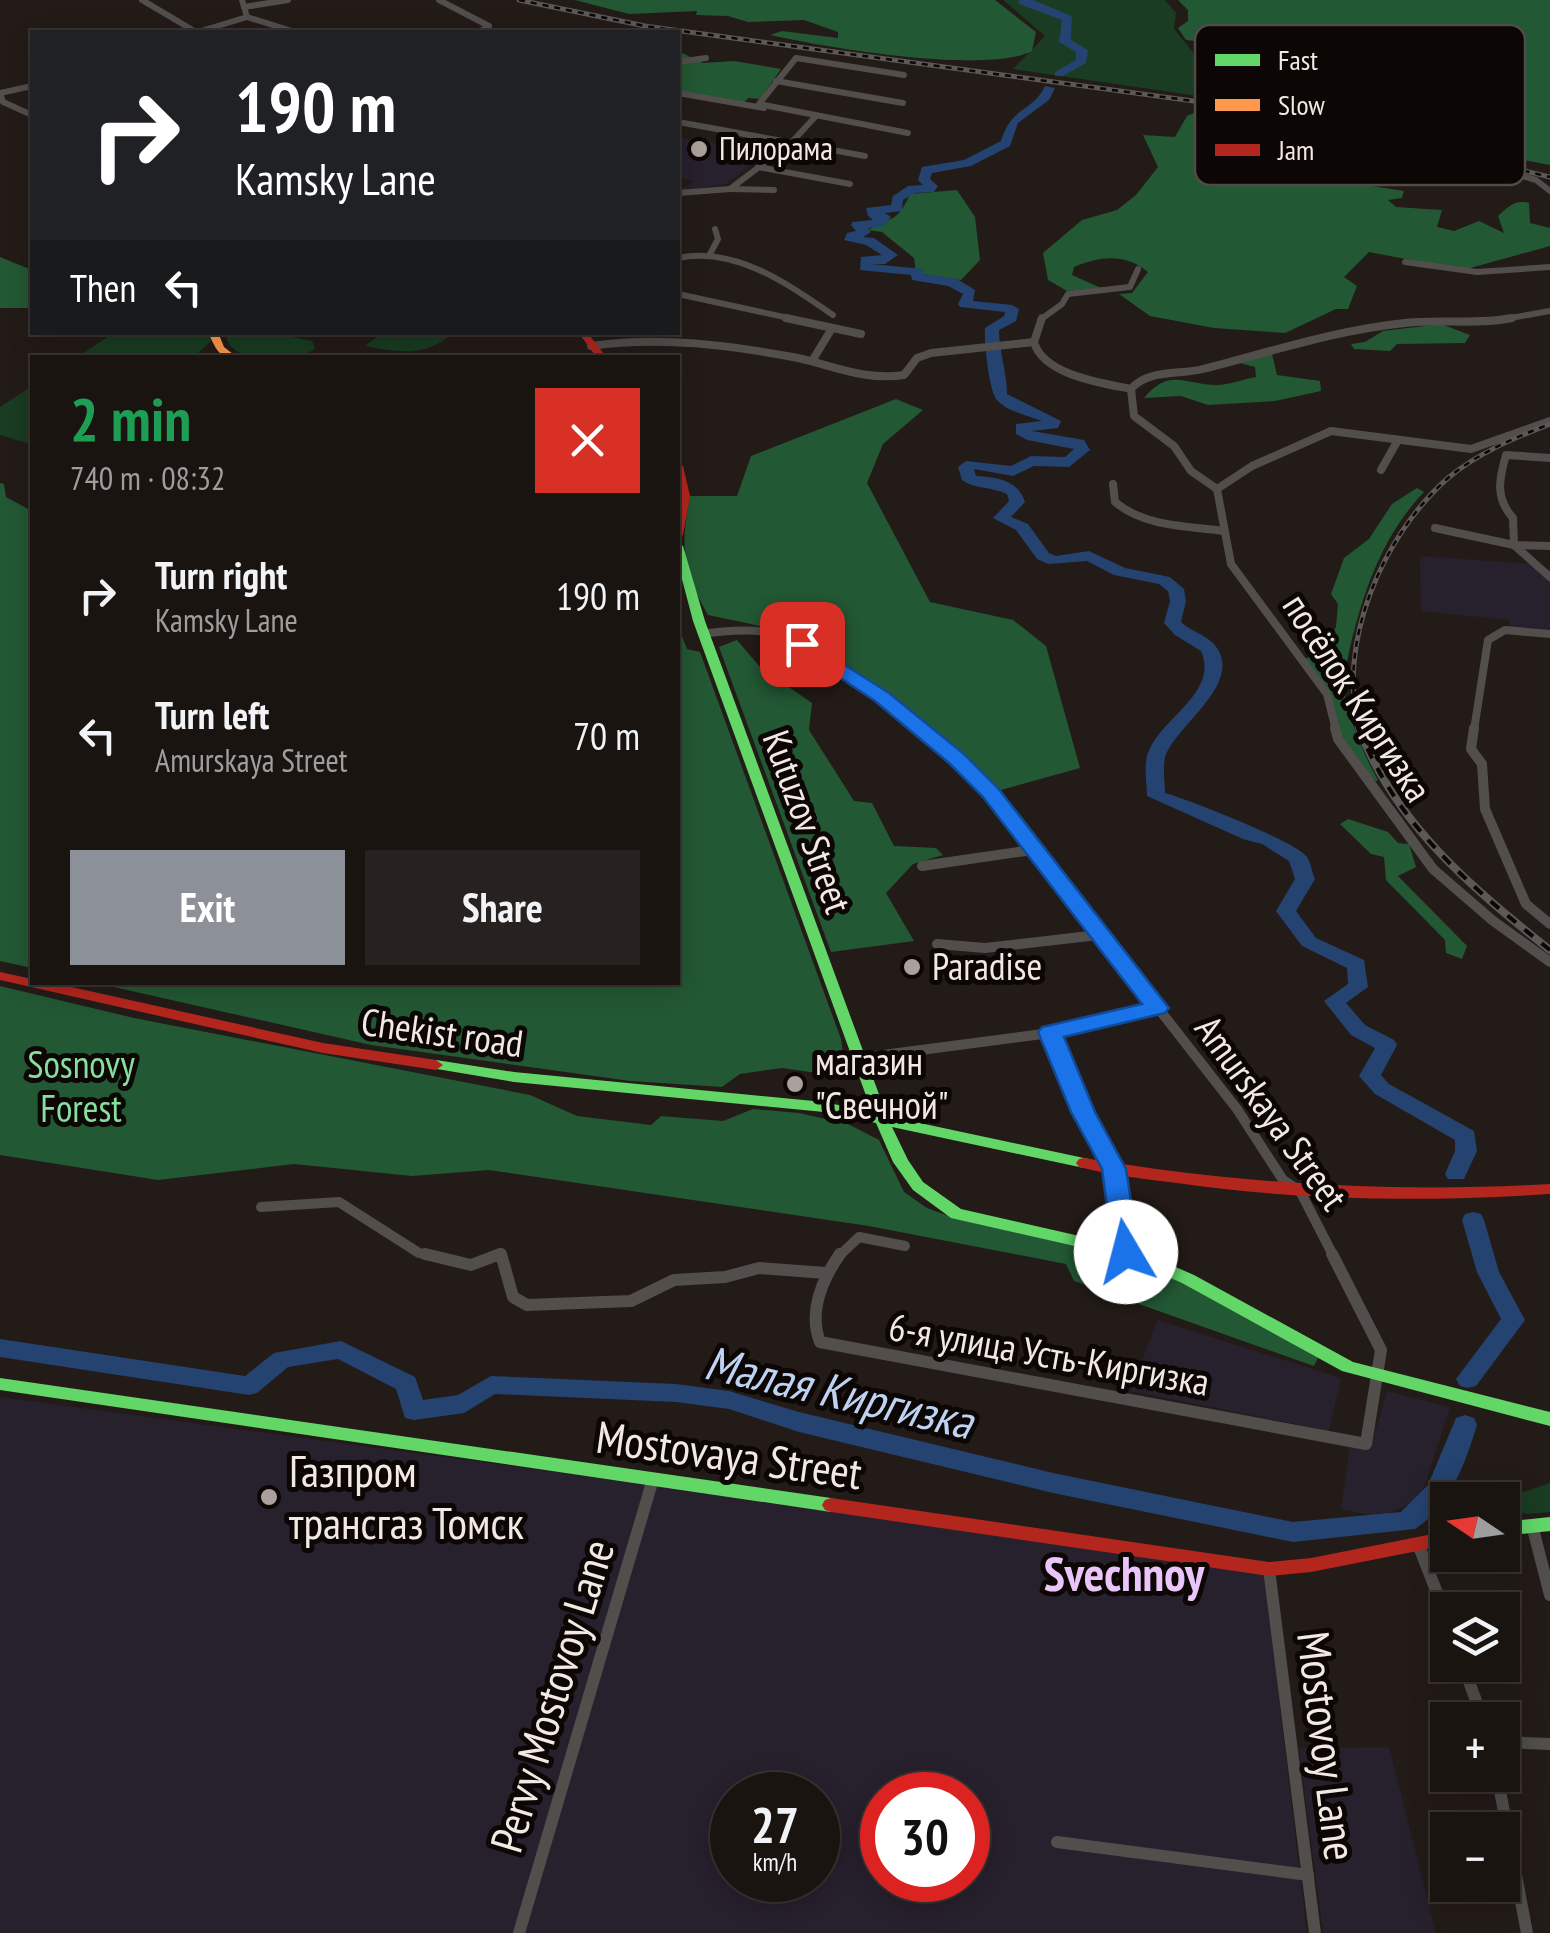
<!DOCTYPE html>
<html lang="en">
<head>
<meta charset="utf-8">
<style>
  body { margin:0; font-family:"PT Sans Narrow",sans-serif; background:#27211f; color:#f1f3f6; height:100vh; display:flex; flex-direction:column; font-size:38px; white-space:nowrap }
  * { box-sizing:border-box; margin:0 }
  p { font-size:32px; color:#9f9e9f }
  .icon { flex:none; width:55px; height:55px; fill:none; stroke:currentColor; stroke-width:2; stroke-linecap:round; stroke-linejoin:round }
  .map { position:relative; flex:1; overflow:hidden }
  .drawer { position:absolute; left:30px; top:355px; width:650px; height:630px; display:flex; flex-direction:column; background:#1a1411; border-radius:0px; box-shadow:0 5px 25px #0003,0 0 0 2px #383331 }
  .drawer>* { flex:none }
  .banner { position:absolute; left:30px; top:30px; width:650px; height:305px; border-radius:0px; box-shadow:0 5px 25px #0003,0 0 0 2px #383331; background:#202124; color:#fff; overflow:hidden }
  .needle { width:65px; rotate:283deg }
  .buttons { position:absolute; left:1430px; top:1482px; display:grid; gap:20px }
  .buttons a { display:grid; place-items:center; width:90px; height:90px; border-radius:0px; background:#1a1411; box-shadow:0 5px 25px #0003,0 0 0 2px #383331; font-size:50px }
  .speed { position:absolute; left:710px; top:1772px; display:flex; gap:20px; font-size:50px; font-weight:700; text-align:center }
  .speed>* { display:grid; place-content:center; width:130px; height:130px; border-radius:50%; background:#1a1411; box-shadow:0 5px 25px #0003,0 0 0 2px #383331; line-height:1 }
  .speed small { font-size:25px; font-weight:400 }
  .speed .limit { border:15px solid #d22; background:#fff; color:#111 }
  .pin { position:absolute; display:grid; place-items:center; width:85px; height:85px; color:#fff; margin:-42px; border-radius:20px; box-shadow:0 5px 15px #0006 }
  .me { position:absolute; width:110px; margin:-55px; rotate:352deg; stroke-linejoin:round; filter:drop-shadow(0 0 8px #0008) }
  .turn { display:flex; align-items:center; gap:35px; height:210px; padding:0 40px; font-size:45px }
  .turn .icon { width:130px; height:130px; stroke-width:2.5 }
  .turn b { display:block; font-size:70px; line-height:85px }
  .then { display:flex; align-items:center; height:95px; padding:0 40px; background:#0003; gap:20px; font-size:38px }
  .round { display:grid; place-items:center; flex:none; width:105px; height:105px; border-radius:0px; background:#27211f }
  .overview { display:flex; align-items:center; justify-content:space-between; height:170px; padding:0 40px }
  h1 { font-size:60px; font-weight:700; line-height:75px; color:#1e9e55 }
  .action { display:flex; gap:20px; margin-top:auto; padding:20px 40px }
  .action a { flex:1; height:115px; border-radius:0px; background:#8c9099; color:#fff; font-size:40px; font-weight:700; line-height:115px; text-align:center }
  .action a+a { background:#27211f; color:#f1f3f6 }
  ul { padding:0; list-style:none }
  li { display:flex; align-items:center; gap:30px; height:140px; padding:0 40px }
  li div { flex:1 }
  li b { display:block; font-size:38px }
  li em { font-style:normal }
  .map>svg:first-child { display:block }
  .industrial { fill:#27202d; fill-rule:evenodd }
  .green { fill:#193c22 }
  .forest { fill:#235834 }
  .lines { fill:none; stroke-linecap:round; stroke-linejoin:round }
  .river { fill:#244370; fill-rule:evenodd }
  .street-far3 { stroke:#514e4c; stroke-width:6 }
  .street-far2 { stroke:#514e4c; stroke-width:8 }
  .street-far1 { stroke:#514e4c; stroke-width:10 }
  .street { stroke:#514e4c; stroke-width:12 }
  .fast { fill:#63d668; fill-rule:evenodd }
  .slow { fill:#ff974d; fill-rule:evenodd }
  .jam { fill:#b3261e; fill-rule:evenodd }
  .rail-far1-casing { stroke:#5c5856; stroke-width:5 }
  .rail-casing { stroke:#5c5856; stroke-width:8 }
  .rail-far1 { stroke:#0c0604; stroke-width:2.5; stroke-dasharray:6; stroke-linecap:butt }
  .rail { stroke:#0c0604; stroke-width:4; stroke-dasharray:11; stroke-linecap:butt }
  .route { fill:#1a73e8; stroke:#114b97; stroke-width:2.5 }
  .poi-dot { fill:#aaa19c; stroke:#0c0604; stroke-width:4 }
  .labels { text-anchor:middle; stroke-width:10; stroke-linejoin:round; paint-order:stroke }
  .far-poi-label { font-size:32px; fill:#f3e9e4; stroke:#0c0604; text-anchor:start }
  .street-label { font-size:38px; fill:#f3e9e4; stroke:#0c0604 }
  .poi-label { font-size:38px; fill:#f3e9e4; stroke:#0c0604; text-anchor:start }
  .park-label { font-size:38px; fill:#87df9e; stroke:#0c0604 }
  .near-street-label { font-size:45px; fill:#f3e9e4; stroke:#0c0604 }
  .near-poi-label { font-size:45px; fill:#f3e9e4; stroke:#0c0604; text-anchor:start }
  .near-water-label { font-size:48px; font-style:italic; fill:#bed3f3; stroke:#0c0604 }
  .near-neighbourhood-label { font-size:48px; font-weight:bold; fill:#e9c5f9; stroke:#0c0604 }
  .key { fill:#0c0604; stroke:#514a47; stroke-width:2.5 }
  .key-label { font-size:28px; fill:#f3e9e4 }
</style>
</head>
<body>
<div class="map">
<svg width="1550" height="1933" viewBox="0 0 1550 1933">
  <rect width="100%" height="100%" fill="#231b17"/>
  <g class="industrial">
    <path d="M678,138L715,143L766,154L726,184L678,192L693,181L678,177Z"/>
    <path d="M1420,556L1532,564L1550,580V633L1510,629L1509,620L1421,611Z"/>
    <path d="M1157,1320L1341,1378L1329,1431L1131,1391Z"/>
    <path d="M1387,1391L1450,1407L1420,1500L1379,1517L1341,1509L1350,1446L1370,1449Z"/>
    <path d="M0,1397L652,1485L1264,1573L1307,1933H0ZM732,1795H818V1880H732ZM882,1795H968V1880H882Z"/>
    <path d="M1389,1747L1436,1933H1323L1299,1748Z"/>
  </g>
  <g class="green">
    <path d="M1003,0H1165L1176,13L1174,29L1196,56L1239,80L1274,107L1013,69L1045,36Z"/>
    <path d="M107,333H211L212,340L194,357L76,358L106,338Z"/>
    <path d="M224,333H291L287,336L312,341L315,349C297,361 250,365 233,348C228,344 227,338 224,333Z"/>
    <path d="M382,333L448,337C423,357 395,352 365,346Z"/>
    <path d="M32,386V438L27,443L0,435V407Z"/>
    <path d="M1550,1483V1512L1527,1514L1511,1510L1512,1496Z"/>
  </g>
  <g class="forest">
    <path d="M575,0H995L1036,32L1032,51C987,75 823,47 770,35L782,31L838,38V32L804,20L748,22L728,16L696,15L697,11L629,14Z"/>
    <path d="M1178,0H1550V165L1432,142L1277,103C1261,78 1227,80 1205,57L1260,58L1274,50L1186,40L1178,28L1188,21V10Z"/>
    <path d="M678,51L703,63L734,61L781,69L760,99L748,98L741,106L678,95Z"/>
    <path d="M1208,107L1304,125L1257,130L1244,146L1262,151L1264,164L1213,161L1404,191L1402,198L1388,200L1396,207L1442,210L1437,227L1454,231L1479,221L1504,233L1498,216C1508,207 1515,199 1529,203L1530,223L1550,228V246L1463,270L1369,252L1344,277L1357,286L1348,309H1336L1285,333L1214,328L1150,316L1119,294L1132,293L1148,272C1125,253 1100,256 1074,267L1072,275L1101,288L1067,291L1048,280L1043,253L1082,220L1117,210L1136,195L1158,167L1143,135L1175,137L1187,116Z"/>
    <path d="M957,190L975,217L980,260L961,280L916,273L914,258L882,232L868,230C890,215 896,226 910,194Z"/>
    <path d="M0,257L32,270V308H0Z"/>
    <path d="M1441,324L1470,335L1465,343L1397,344L1390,351L1354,349L1351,344L1365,342L1383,331Z"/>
    <path d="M1272,354L1277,375L1320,381L1321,391L1275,401L1208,405L1181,396L1144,398C1170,367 1184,385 1217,385C1229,385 1244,379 1256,377L1255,367L1236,362Z"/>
    <path d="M896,399L923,410L883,444L867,483L930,602L1013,620L1046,646L1080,768L994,792C939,736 874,680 805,643C776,627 740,622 708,615C682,569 680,548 690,496H737L751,456Z"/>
    <path d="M0,483L4,484L6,497L32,511V968L0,961Z"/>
    <path d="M1417,488L1424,492C1381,537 1361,597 1348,657C1346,667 1341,678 1343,687C1350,720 1361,750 1378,780L1374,782L1341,738L1330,694L1304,659L1321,654L1336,627L1338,604L1331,594L1344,558L1369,539L1392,504Z"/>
    <path d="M678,626L687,649L700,652L841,1039L844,1060L831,1075L782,1068L740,1074L722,1087L630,1081L371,1045L96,983L678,982Z"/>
    <path d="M737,640L760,667L812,703L809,730L854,801L872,803L894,846L936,848L943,855L913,864L886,893L914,941L831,952L719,647Z"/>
    <path d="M1348,819L1388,832L1398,843L1409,844L1416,867L1398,876L1467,946L1462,959L1446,953L1445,940L1386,880L1384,857L1371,854L1340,824Z"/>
    <path d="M0,986L134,1018L530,1095L577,1116L651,1125L661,1116L723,1121L753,1109L799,1113L848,1124L879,1140L904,1192L927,1208L957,1219L1124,1257L1185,1282L1318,1358L1314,1366L1074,1281L1066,1264L869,1226L489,1170L412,1176L294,1164L158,1180L0,1155Z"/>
  </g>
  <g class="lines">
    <g class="river">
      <path d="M1019,0H1033L1072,16L1071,40L1088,50L1086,63L1063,76H1055V72L1076,60V52L1059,42L1062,20L1019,4Z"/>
      <path d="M1045,86L1055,88L1049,100L1018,123L1010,146L971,166L932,173L930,179L938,186L934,192L915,193L903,200L902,211L885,213L891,217L884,226L868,228L871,232L863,237L874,238L898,255L885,264H872L923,269L924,274L957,279L975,290L973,301L1012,305L1019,309L1016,321L999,330C999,352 1007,373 1007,394L1061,421L1058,428L1032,431L1084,440L1090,450L1069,467L1034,466L1013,476L974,469L976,476C997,477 1018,480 1025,502L1011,517L1028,524L1049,553L1056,556L1089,551L1125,568L1170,577L1184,589L1186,601L1181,622C1190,631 1204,634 1213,643C1247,680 1180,722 1166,754C1162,764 1165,782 1165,793C1187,799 1297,842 1307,857C1311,863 1312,872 1315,879L1296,911L1316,938L1364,960L1368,987L1346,1003L1365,1025L1394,1040L1397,1045L1381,1075L1389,1084L1474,1131L1477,1151L1464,1179H1448L1445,1174L1455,1151V1140L1375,1094L1359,1076L1375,1048L1351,1035L1324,1001L1348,984L1347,968L1302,946L1276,911L1295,879L1289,861L1262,844L1243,839L1147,796C1147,784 1144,768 1147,756C1157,719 1220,694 1201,651L1175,635L1164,623L1170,601L1168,591L1159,584L1114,575L1087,561L1048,564L1037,559L1016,530L993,518L1009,501L1007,494C993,487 974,489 962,480L958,467L966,461L1011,466L1031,456L1065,457L1074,449L1027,440L1016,434V424L1042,421C1029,416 1006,411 997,400C989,392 984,342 985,328L1004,316L1005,312L960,307L958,304L963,294L948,286L912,280L911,275L860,270L861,257L882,255L866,245L844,240L847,233L856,231L851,225L852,222L873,220L868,216L866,208L891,205L893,196L908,186L923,185L918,180L922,167L964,160L1001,141C1012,105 1032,113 1045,86Z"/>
      <path d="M1473,1212L1481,1214L1484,1220L1499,1272L1525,1320L1476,1386L1468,1388L1460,1386L1456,1379L1501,1319L1477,1272L1462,1220L1465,1214Z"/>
      <path d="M0,1339L245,1376L274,1353L341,1341L415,1377L423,1400L458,1395L491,1376L676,1384L729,1391L799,1412L1053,1473L1293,1522L1401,1512L1428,1485L1456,1418L1465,1415L1474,1418L1477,1425C1465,1464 1450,1506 1415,1529L1293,1542L1053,1493L799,1432L729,1409L676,1402L495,1394L464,1413L414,1420L405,1418L396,1389L338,1359L288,1367L257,1393L249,1395L0,1357Z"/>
    </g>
    <g class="street-far3">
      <path d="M142,0L196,32"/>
      <path d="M242,0L247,17L295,32"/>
      <path d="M439,0L489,26L479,32"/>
      <path d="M244,7L288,0"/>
      <path d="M198,32L247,17"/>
      <path d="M678,62L706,58"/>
      <path d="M904,75L796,58L759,104L908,133"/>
      <path d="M776,81L903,103"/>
      <path d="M0,93L3,102L32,115"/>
      <path d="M0,93L32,86"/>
      <path d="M678,93L764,108"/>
      <path d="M678,122L865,156"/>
      <path d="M1271,148L1382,157L1456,172H1509L1536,180L1550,191"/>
      <path d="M758,167L850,184"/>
      <path d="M730,189L774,190"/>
      <path d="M678,193L730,189L791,143L815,117"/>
      <path d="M710,254L718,239L715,229"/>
      <path d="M678,258C735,246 788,284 833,315"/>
      <path d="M1405,262L1477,272L1550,267"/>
      <path d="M678,294L798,320"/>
      <path d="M1040,320L1062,304L1068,294L1130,287L1138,269"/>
      <path d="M1499,320L1550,311"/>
    </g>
    <g class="street-far2">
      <path d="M786,318L861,334"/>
      <path d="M1042,318L1034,342C1043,375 1102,383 1131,389"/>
      <path d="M591,346C661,336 729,345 798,358C834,366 866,381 904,375L917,358L931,353L1034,342"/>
      <path d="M812,361L831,330"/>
      <path d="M1550,458L1506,455C1499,479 1495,498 1513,518L1514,545L1550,577"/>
      <path d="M1381,470L1398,440"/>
      <path d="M1113,484L1115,502C1145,527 1187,526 1224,531"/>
      <path d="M1217,489L1252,466L1331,431L1471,449L1550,421"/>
      <path d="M1435,528L1514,545L1550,546"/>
      <path d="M704,633C721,632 741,629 758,631C814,638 879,695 922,730"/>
      <path d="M1336,730L1327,694L1231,564L1217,489L1191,471L1174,446L1134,416L1131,389C1148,369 1180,375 1203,369C1270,352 1336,330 1405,323C1441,319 1476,325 1512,318"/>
      <path d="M1474,730L1488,640L1505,630L1550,634"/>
    </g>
    <g class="street-far1">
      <path d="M919,728L990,793L1237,1109L1283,1180L1300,1191L1334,1257"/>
      <path d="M1335,728L1338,739L1433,869L1492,920L1550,962"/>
      <path d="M1474,728L1471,749L1482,764L1485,809L1526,904L1550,924"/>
      <path d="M922,866L1032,850"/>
      <path d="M937,944L985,948L1098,935"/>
      <path d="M1050,1033L1083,1113L1114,1169L1126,1252"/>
      <path d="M860,1058L1050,1033L1157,1008"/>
      <path d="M261,1207L339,1202L419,1253L436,1257"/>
      <path d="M493,1257H502"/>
      <path d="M838,1257L859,1237L905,1246"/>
    </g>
    <g class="street">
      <path d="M425,1254L471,1265L500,1254"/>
      <path d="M501,1254L513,1297L527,1305L631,1301L674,1280L725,1277L759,1268L826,1273"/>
      <path d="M840,1254C822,1280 808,1311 820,1342L1366,1444L1381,1350L1332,1254"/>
      <path d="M1532,1525L1550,1595"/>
      <path d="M1418,1544L1448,1621"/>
      <path d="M1269,1569L1315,1933"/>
      <path d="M1463,1665L1483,1720"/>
      <path d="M1502,1742L1550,1744"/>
      <path d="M1497,1775L1527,1933"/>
      <path d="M1057,1842L1308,1875"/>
      <path d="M519,1933L653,1479"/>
    </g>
    <g class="fast">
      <path d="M678,543L683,546L705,621L887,1116L1084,1158L1089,1159L1092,1163L1089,1167L1084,1168L892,1127L908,1160L923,1182L961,1209L1132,1248L1194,1275L1353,1362L1550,1412V1426L1342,1371L1182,1283L1123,1257L951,1218L913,1190L893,1162L876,1123L824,1112L514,1082L431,1068L429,1065L436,1060L514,1072L824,1102L872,1112L693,621L678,564Z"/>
      <path d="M0,1378L831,1498L837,1500L840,1505L837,1510L831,1512L0,1390Z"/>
      <path d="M1550,1517V1531L1502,1536V1522Z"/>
    </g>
    <path class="slow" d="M208,332H218L224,347L238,358C218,358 216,349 208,332Z"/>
    <g class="jam">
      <path d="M578,332H587L607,358H597Z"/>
      <path d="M678,463L683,466L690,496L683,535L678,538Z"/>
      <path d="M0,972L32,979V982H49L323,1043L436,1060L443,1065L436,1070L323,1053L0,980Z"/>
      <path d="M1084,1158C1239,1184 1393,1193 1550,1184V1194C1425,1202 1301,1201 1177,1183C1144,1179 1110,1175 1079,1167L1076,1163L1079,1159Z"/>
      <path d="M831,1498L1269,1562L1311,1558L1448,1531V1545L1311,1572L1269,1576L831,1512L825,1510L822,1505L825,1500Z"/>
    </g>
    <defs>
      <g id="rail-far1">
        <path d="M519,0L645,26L1288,114L1550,177"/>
        <path d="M1360,730C1335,645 1383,535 1448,478C1478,453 1514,438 1550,424"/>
      </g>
      <path id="rail" d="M1359,728C1395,824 1471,887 1550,950"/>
    </defs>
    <use href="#rail-far1" class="rail-far1-casing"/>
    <use href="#rail" class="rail-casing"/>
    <use href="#rail-far1" class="rail-far1"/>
    <use href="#rail" class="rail"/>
  </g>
  <path class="route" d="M802,638L889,693L964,754L998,788L1169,1008L1165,1013L1064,1037L1095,1112L1126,1169L1139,1252L1135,1259H1117L1113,1252L1102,1169L1071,1112L1038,1032L1042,1027L1142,1004L983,797L949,763L875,701L795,648V640Z"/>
  <g class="poi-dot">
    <circle cx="699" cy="149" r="10"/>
    <circle cx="912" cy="967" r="10"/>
    <circle cx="795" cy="1084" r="10"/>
    <circle cx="269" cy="1497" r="10"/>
  </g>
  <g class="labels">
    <g class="far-poi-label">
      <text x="719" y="160">Пилорама</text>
    </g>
    <g class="street-label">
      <text transform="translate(1357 698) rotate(57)" y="13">посёлок Киргизка</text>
      <text transform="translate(807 822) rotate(70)" y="13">Kutuzov Street</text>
      <text transform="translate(442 1033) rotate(8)" y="13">Chekist road</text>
      <text transform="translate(1271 1113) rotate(54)" y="13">Amurskaya Street</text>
      <text transform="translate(1049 1355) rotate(10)" y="13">6-я улица Усть-Киргизка</text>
    </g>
    <g class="poi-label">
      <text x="932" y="980">Paradise</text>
      <text x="815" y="1075">магазин<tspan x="815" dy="44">"Свечной"</tspan></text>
    </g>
    <g class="park-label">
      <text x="81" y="1078">Sosnovy<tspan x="81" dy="44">Forest</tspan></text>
    </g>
    <g class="near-street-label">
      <text transform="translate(729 1455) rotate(8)" y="16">Mostovaya Street</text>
      <text transform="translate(552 1696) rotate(-73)" y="16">Pervy Mostovoy Lane</text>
      <text transform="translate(1327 1746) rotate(83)" y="16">Mostovoy Lane</text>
    </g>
    <g class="near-poi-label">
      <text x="289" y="1487">Газпром<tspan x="289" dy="52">трансгаз Томск</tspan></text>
    </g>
    <g class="near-water-label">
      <text transform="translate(839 1392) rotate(13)" y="17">Малая Киргизка</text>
    </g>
    <g class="near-neighbourhood-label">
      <text x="1124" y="1591">Svechnoy</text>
    </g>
  </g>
  <rect x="1195" y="25" width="330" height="160" rx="15" class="key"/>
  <rect x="1215" y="54" width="45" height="12" fill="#63d668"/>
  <rect x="1215" y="99" width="45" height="12" fill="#ff974d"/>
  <rect x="1215" y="144" width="45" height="12" fill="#b3261e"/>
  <g class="key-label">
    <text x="1278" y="70">Fast</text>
    <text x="1278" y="115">Slow</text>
    <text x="1278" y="160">Jam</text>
  </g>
</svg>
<div class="buttons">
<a><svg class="needle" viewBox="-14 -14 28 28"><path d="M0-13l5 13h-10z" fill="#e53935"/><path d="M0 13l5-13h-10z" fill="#9f9e9f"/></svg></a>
<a><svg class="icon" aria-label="layers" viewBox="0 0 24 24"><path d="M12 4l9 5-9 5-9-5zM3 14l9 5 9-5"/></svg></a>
<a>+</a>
<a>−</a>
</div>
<div class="speed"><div>27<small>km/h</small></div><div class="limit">30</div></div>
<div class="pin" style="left:802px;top:644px;background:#d93025"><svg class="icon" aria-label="arrive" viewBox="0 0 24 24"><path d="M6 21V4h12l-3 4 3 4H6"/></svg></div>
<svg class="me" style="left:1126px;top:1252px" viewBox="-20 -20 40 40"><circle r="19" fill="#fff"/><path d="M0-13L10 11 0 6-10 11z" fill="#1a73e8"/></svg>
<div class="banner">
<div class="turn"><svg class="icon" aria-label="right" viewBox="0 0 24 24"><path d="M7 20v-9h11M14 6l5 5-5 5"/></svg><div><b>190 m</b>Kamsky Lane</div></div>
<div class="then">Then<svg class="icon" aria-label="left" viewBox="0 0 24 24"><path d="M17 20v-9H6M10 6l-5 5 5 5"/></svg></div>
</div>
<section class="drawer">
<div class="overview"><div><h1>2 min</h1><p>740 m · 08:32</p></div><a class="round" style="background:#d93025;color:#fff"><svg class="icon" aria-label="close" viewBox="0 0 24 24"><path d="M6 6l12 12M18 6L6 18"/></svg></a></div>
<ul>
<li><svg class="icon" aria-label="right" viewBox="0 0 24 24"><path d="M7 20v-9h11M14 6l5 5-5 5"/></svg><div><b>Turn right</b><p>Kamsky Lane</p></div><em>190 m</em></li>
<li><svg class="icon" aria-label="left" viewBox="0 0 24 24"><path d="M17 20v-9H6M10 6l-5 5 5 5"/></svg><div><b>Turn left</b><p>Amurskaya Street</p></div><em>70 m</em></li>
</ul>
<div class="action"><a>Exit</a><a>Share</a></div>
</section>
</div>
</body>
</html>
